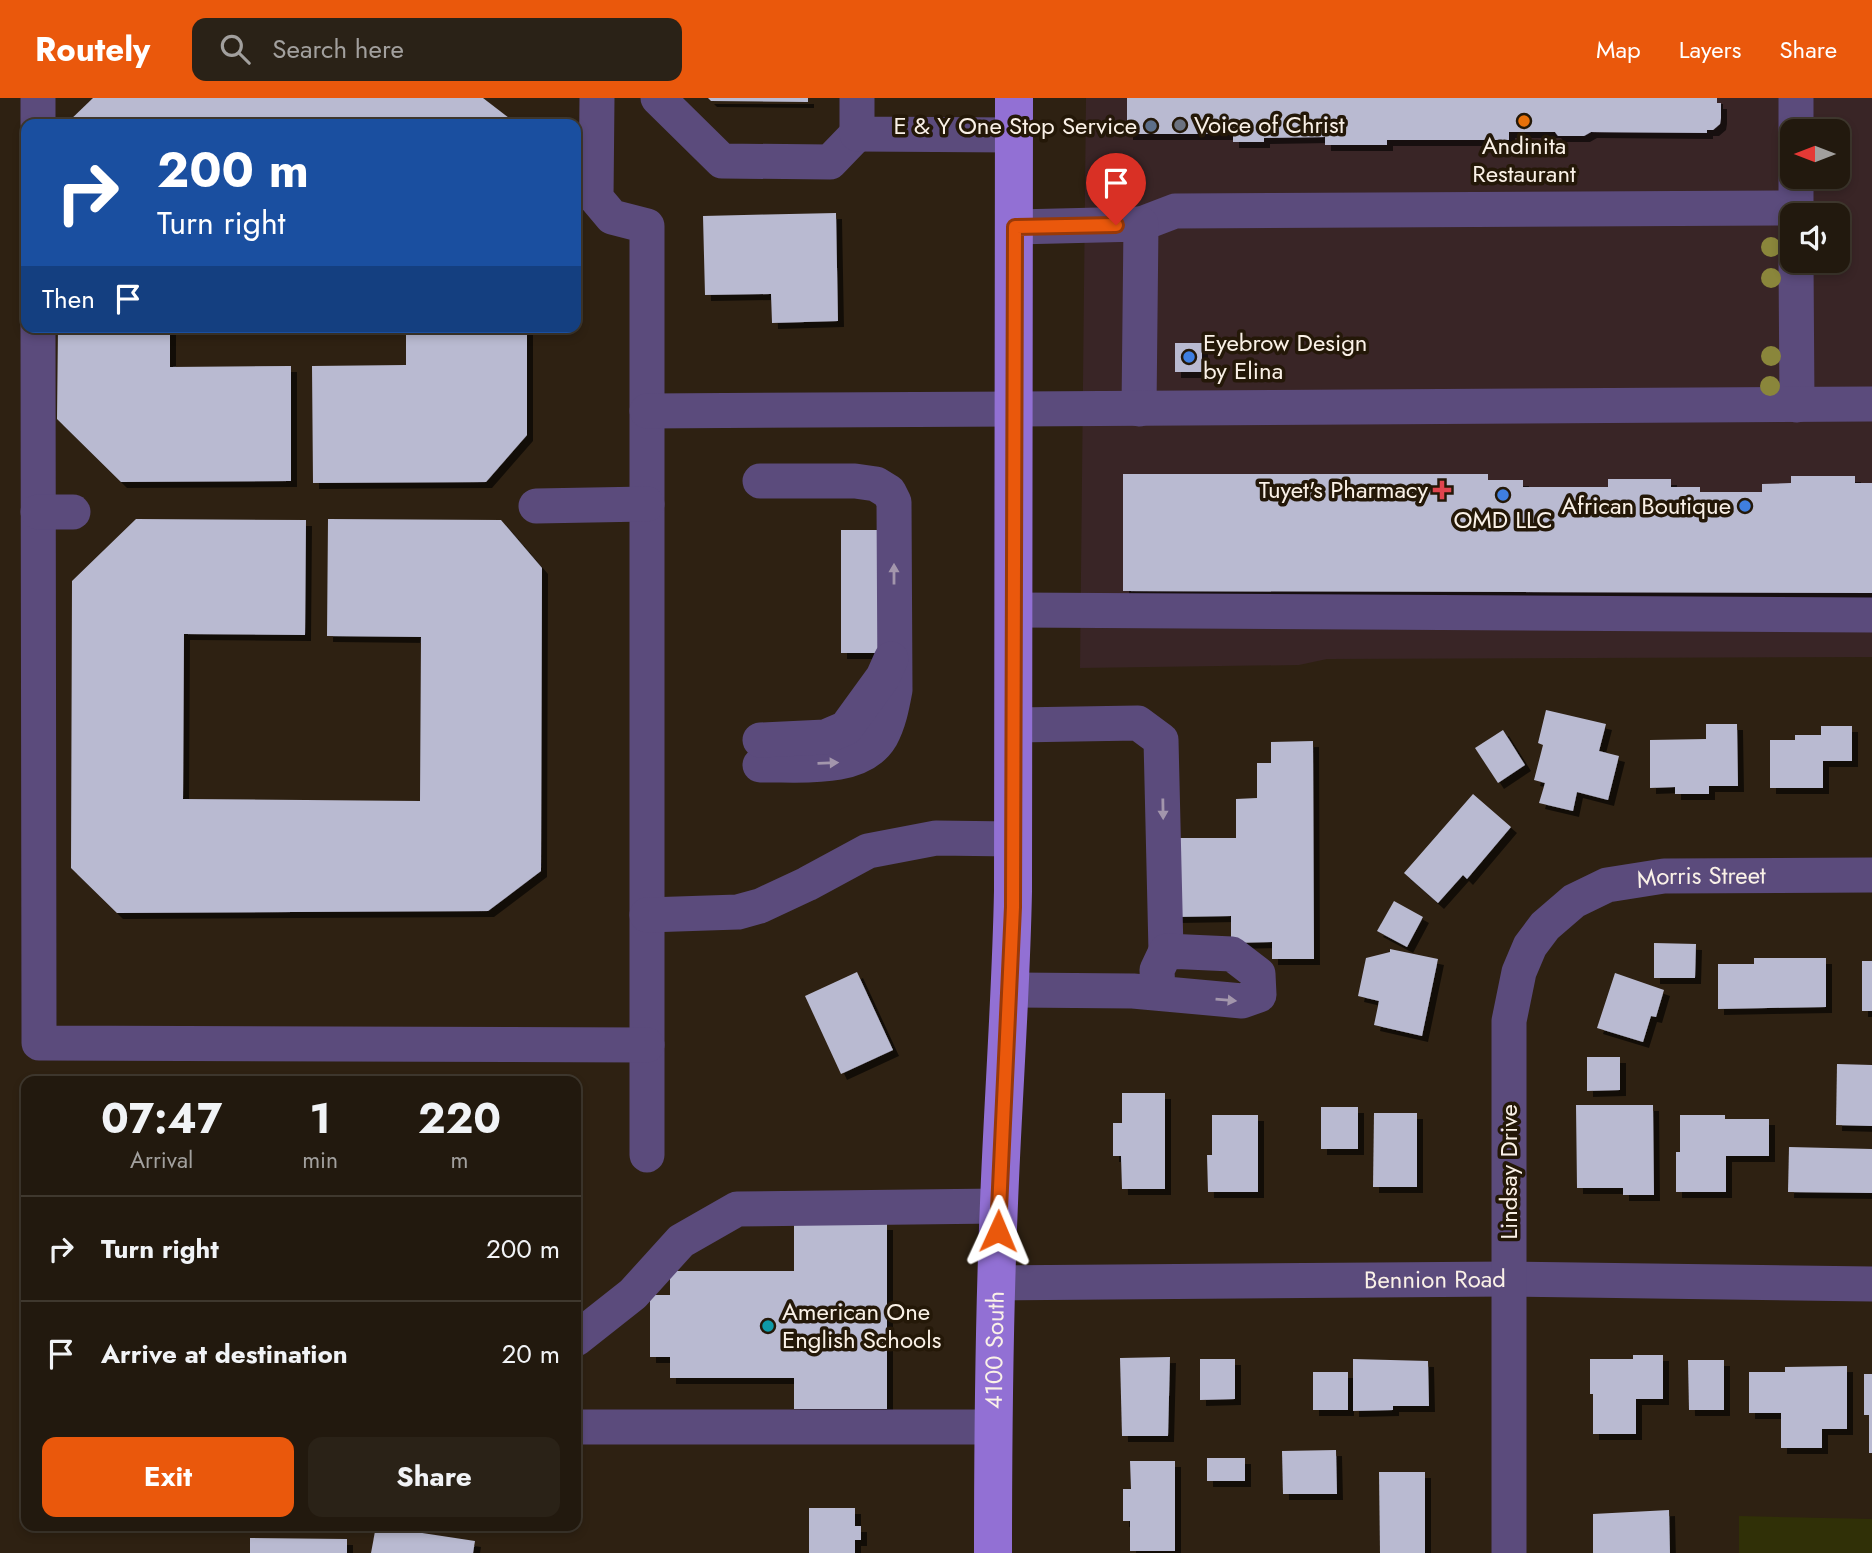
<!DOCTYPE html>
<html lang="en">
<head>
<meta charset="utf-8">
<style>
  body { margin:0; font-family:Jost,sans-serif; background:#2a2217; color:#f1f3f6; height:100vh; display:flex; flex-direction:column; font-size:26px; white-space:nowrap }
  * { box-sizing:border-box; margin:0 }
  p { font-size:23px; color:#a2a09e }
  .icon { flex:none; width:38px; height:38px; fill:none; stroke:currentColor; stroke-width:2; stroke-linecap:round; stroke-linejoin:round }
  .map { position:relative; flex:1; overflow:hidden }
  .drawer { position:absolute; left:21px; top:978px; width:560px; height:455px; display:flex; flex-direction:column; background:#22190e; border-radius:14px; box-shadow:0 4px 10px #0003,0 0 0 2px #3f382e }
  .drawer>* { flex:none }
  .guide { position:absolute; left:21px; top:21px; width:560px; height:214px; border-radius:14px; box-shadow:0 4px 10px #0003,0 0 0 2px #3f382e; background:#1a4fa0; color:#fff; overflow:hidden }
  .needle { width:46px; rotate:270deg }
  .buttons { position:absolute; left:1780px; top:21px; display:grid; gap:14px }
  .buttons a { display:grid; place-items:center; width:70px; height:70px; border-radius:14px; background:#22190e; box-shadow:0 4px 10px #0003,0 0 0 2px #3f382e; font-size:35px }
  .pin { position:absolute; display:grid; place-items:center; width:60px; height:60px; color:#fff; margin:-72px -30px; border-radius:50% 50% 50% 0; rotate:-45deg; box-shadow:0 0 7px #0007 }
  .pin .icon { rotate:45deg }
  .me { position:absolute; width:77px; margin:-38px; rotate:1deg; stroke-linejoin:round; filter:drop-shadow(0 0 5px #0008) }
  .turn { display:flex; align-items:center; gap:24px; height:147px; padding:0 21px; font-size:32px }
  .turn .icon { width:91px; height:91px; stroke-width:2.5 }
  .turn b { display:block; font-size:49px; line-height:60px }
  .then { display:flex; align-items:center; height:66px; padding:0 21px; background:#0003; gap:14px; font-size:26px }
  .eta { display:flex; justify-content:space-evenly; align-items:center; height:119px; text-align:center }
  .eta b { font-size:42px; font-weight:700; line-height:49px }
  .cta { display:flex; gap:14px; margin-top:auto; padding:14px 21px }
  .cta a { flex:1; height:80px; border-radius:14px; background:#ea580c; color:#fff; font-size:28px; font-weight:700; line-height:80px; text-align:center }
  .cta a+a { background:#2a2217; color:#f1f3f6 }
  ul { padding:0; list-style:none }
  li { display:flex; align-items:center; gap:21px; height:105px; padding:0 21px; border-top:2px solid #3f382e }
  li div { flex:1 }
  li b { display:block; font-size:26px }
  li em { font-style:normal }
  header { display:flex; align-items:center; gap:42px; box-sizing:border-box; height:98px; padding:0 35px; background:#ea580c; color:#fff }
  header strong { font-size:33px }
  nav { display:flex; gap:38px; margin-inline-start:auto; font-size:24px }
  .search { width:490px; height:63px; background:#2a2217; display:flex; align-items:center; gap:18px; box-sizing:border-box; padding:0 24px; border-radius:14px; color:#a2a09e; font-size:26px }
  .map>svg:first-child { display:block }
  .commercial { fill:#392526; fill-rule:evenodd }
  .green { fill:#303007 }
  .building { fill:#b9bad1; filter:url(#shadow) }
  .lines { fill:none; stroke-linecap:round; stroke-linejoin:round }
  .minor { stroke:#5b4b7c; stroke-width:35 }
  .major { stroke:#9270d4; stroke-width:38 }
  .tree { fill:#8a863b }
  .oneway { fill:#a396ac }
  .route-casing { stroke:#983908; stroke-width:18 }
  .route { stroke:#ea580c; stroke-width:12 }
  .food-dot { fill:#e8710a; stroke:#241808; stroke-width:2.5 }
  .worship-dot { fill:#6b7280; stroke:#241808; stroke-width:2.5 }
  .service-dot { fill:#5c6f8a; stroke:#241808; stroke-width:2.5 }
  .shop-dot { fill:#3f7fe0; stroke:#241808; stroke-width:2.5 }
  .health-dot { fill:#e0444e; stroke:#241808; stroke-width:2.5 }
  .culture-dot { fill:#0f9aa8; stroke:#241808; stroke-width:2.5 }
  .labels { text-anchor:middle; stroke-width:7; stroke-linejoin:round; paint-order:stroke }
  .poi-label { font-size:24px; fill:#faf1e7; stroke:#241808; text-anchor:start }
  .street-label { font-size:24px; fill:#faf1e7; stroke:#241808 }
</style>
</head>
<body>
<header>
<strong>Routely</strong>
<div class="search"><svg class="icon" aria-label="search" viewBox="0 0 24 24"><circle cx="10" cy="10" r="6"/><path d="M15 15l6 6"/></svg>Search here</div>
<nav><a>Map</a><a>Layers</a><a>Share</a></nav>
</header>
<div class="map">
<svg width="1872" height="1455" viewBox="0 0 1872 1455">
  <defs>
    <filter id="shadow"><feDropShadow dx="6" dy="6" stdDeviation="0" flood-color="#0009"/></filter>
  </defs>
  <rect width="100%" height="100%" fill="#2e2112"/>
  <path class="commercial" d="M1086,0H1872V559L1327,561L1299,567L1080,570ZM1792,33H1838V79H1792ZM1792,117H1838V163H1792Z"/>
  <path class="green" d="M1739,1418L1872,1421V1455H1739Z"/>
  <g class="building">
    <path d="M93,0H483L517,26H66Z"/>
    <path d="M708,0H808V4L711,3Z"/>
    <path d="M1127,0H1717V5H1721V20L1720,26L1713,32H1707V35L1591,34L1584,38H1558L1555,34H1509V42H1387V47H1325V39L1264,40V44H1233V36H1127Z"/>
    <path d="M836,115L838,223L772,225L771,196L705,197L703,118Z"/>
    <path d="M58,229H170V269L291,268V383L121,384L57,321Z"/>
    <path d="M406,229H527V337L486,384L313,385L312,268L406,267Z"/>
    <rect x="1175" y="245" width="27" height="29"/>
    <path d="M1123,376H1488V382H1523V389H1608V381H1671V389H1700V394H1762V386L1791,385V378H1855V385H1872V495L1123,493Z"/>
    <path d="M136,421L306,422L305,537L184,536L183,701L420,703L421,539L327,538L328,421L501,422L542,470L541,773L488,813L117,815L71,770L72,483Z"/>
    <rect x="841" y="432" width="39" height="123"/>
    <path d="M1546,612L1606,626L1599,653L1619,658L1608,702L1577,694L1573,713L1539,705L1545,685L1534,682L1543,647L1538,645Z"/>
    <path d="M1706,626H1737L1738,688H1709V696H1675V689L1650,690V642L1706,641Z"/>
    <path d="M1821,628H1852V663H1823V690H1770V642H1795V637H1821Z"/>
    <path d="M1503,632L1525,667L1498,685L1475,650Z"/>
    <path d="M1313,643L1314,861H1272V844L1231,845V818L1175,819V740H1236V701L1257,700V665H1271V644Z"/>
    <path d="M1473,696L1511,729L1467,781L1463,777L1438,805L1404,775Z"/>
    <path d="M1394,803L1423,819L1407,849L1377,833Z"/>
    <path d="M1654,845L1696,846L1695,880H1654Z"/>
    <path d="M1390,851L1438,861L1422,938L1374,927L1379,903L1358,898L1366,860L1390,854Z"/>
    <path d="M1754,860H1826V909L1718,911V866H1754Z"/>
    <rect x="1862" y="863" width="10" height="50"/>
    <path d="M857,874L893,952L841,976L805,898Z"/>
    <path d="M1615,875L1664,892L1656,919L1651,918L1643,944L1597,930Z"/>
    <path d="M1587,959H1620V992L1587,993Z"/>
    <path d="M1837,966L1872,967V1028L1836,1027Z"/>
    <path d="M1122,995H1165V1091H1122L1121,1058H1113V1025H1122Z"/>
    <path d="M1576,1007H1653L1654,1097H1623V1090H1577Z"/>
    <rect x="1321" y="1009" width="37" height="42"/>
    <path d="M1374,1015H1417V1089H1373Z"/>
    <path d="M1212,1017H1258V1094H1208L1207,1057H1212Z"/>
    <path d="M1680,1017H1725V1021H1769V1058H1726V1094H1676V1054H1680Z"/>
    <path d="M1789,1049L1872,1051V1095L1788,1094Z"/>
    <path d="M794,1126H887V1311H794V1280H670V1259H650V1197H670V1173H794Z"/>
    <path d="M1633,1257H1663V1301H1636V1336H1593V1296H1590V1261H1633Z"/>
    <path d="M1170,1259L1168,1338H1122L1120,1260Z"/>
    <path d="M1200,1261H1235V1301L1200,1302Z"/>
    <path d="M1353,1261L1428,1263L1429,1308H1393V1312L1353,1313Z"/>
    <path d="M1688,1262H1724V1312H1689Z"/>
    <path d="M1847,1268V1331H1822V1350H1781V1315H1749V1274H1785V1269Z"/>
    <rect x="1313" y="1274" width="35" height="38"/>
    <path d="M1864,1276H1872V1355H1869V1317H1864Z"/>
    <path d="M1336,1352L1337,1396H1283L1282,1353Z"/>
    <rect x="1207" y="1360" width="38" height="23"/>
    <path d="M1130,1363H1175V1453H1130V1423H1123V1391H1131Z"/>
    <path d="M1379,1374H1425V1455H1380Z"/>
    <path d="M809,1410H855V1428H861V1442H855V1455H809Z"/>
    <path d="M1669,1412L1670,1455H1593V1416Z"/>
    <path d="M376,1428L475,1443L473,1455H371Z"/>
    <path d="M250,1440L347,1441V1455H250Z"/>
  </g>
  <g class="lines">
    <g class="minor">
      <path d="M38,0V26"/>
      <path d="M597,0L596,100L612,119L647,128V1057"/>
      <path d="M658,0L722,63L830,64L857,36"/>
      <path d="M857,0V36L1014,37"/>
      <path d="M1796,0V33"/>
      <path d="M1796,79V117"/>
      <path d="M1141,126L1175,113L1796,110"/>
      <path d="M1015,129L1141,126L1139,311"/>
      <path d="M1796,163L1797,307"/>
      <path d="M38,229L39,945L647,947"/>
      <path d="M647,313L1872,306"/>
      <path d="M760,383H855L876,386L889,394L894,404L895,592C892,608 889,624 881,639C860,675 796,666 760,667"/>
      <path d="M536,408L647,406"/>
      <path d="M38,414H73"/>
      <path d="M1014,512L1872,517"/>
      <path d="M1014,627L1138,625L1161,642L1166,853"/>
      <path d="M760,642L825,639L846,630L883,579L891,561"/>
      <path d="M647,817L738,814L760,808L807,786L868,753L936,740L1013,741"/>
      <path d="M1010,892L1133,893L1242,903L1259,897L1258,876L1232,856L1166,853L1157,872L1158,895"/>
      <path id="s1" d="M997,1185L1509,1181L1872,1186"/>
      <path d="M576,1241L633,1196L681,1143L737,1111L999,1108"/>
      <path d="M576,1329H993"/>
      <path id="s2" d="M1509,1455V923L1519,874L1530,848L1545,828L1574,803L1607,787L1664,778L1872,777"/>
    </g>
    <path class="major" id="s3" d="M993,1455C993,1339 994,1222 999,1105C1003,1001 1011,897 1013,793L1014,0"/>
  </g>
  <g class="tree">
    <circle cx="1771" cy="149" r="10"/>
    <circle cx="1771" cy="180" r="10"/>
    <circle cx="1771" cy="258" r="10"/>
    <circle cx="1770" cy="288" r="10"/>
  </g>
  <defs><path id="oneway-solid" d="M-6-.8H1V-3.2L6.5 0L1 3.2V.8H-6Z" transform="scale(1.75)"/></defs>
  <g class="oneway">
    <use href="#oneway-solid" transform="translate(894 476) rotate(-90)"/>
    <use href="#oneway-solid" transform="translate(828 665) rotate(-2)"/>
    <use href="#oneway-solid" transform="translate(1163 711) rotate(89)"/>
    <use href="#oneway-solid" transform="translate(1226 902) rotate(5)"/>
  </g>
  <g class="lines">
    <defs>
      <path id="route" d="M998,1133L1013,809L1015,129L1116,127"/>
    </defs>
    <use href="#route" class="route-casing"/>
    <use href="#route" class="route"/>
  </g>
  <circle class="food-dot" cx="1524" cy="23" r="7"/>
  <circle class="worship-dot" cx="1180" cy="27" r="7"/>
  <circle class="service-dot" cx="1151" cy="28" r="7"/>
  <g class="shop-dot">
    <circle cx="1189" cy="259" r="7"/>
    <circle cx="1503" cy="397" r="7"/>
    <circle cx="1745" cy="408" r="7"/>
  </g>
  <path class="health-dot" d="M1438.5 381.5h7v7h7v7h-7v7h-7v-7h-7v-7h7z"/>
  <circle class="culture-dot" cx="768" cy="1228" r="7"/>
  <g class="labels">
    <g class="poi-label">
      <text x="1194" y="35">Voice of Christ</text>
      <text x="1137" y="36" text-anchor="end">E &amp; Y One Stop Service</text>
      <text x="1524" y="56" text-anchor="middle">Andinita<tspan x="1524" dy="28">Restaurant</tspan></text>
      <text x="1203" y="253">Eyebrow Design<tspan x="1203" dy="28">by Elina</tspan></text>
      <text x="1428" y="400" text-anchor="end">Tuyet's Pharmacy</text>
      <text x="1731" y="416" text-anchor="end">African Boutique</text>
      <text x="1503" y="430" text-anchor="middle">OMD LLC</text>
      <text x="782" y="1222">American One<tspan x="782" dy="28">English Schools</tspan></text>
    </g>
    <g class="street-label">
      <text dy="8" stroke="none"><textPath href="#s2" startOffset="805">Morris Street</textPath></text>
      <text transform="translate(1509 1074) rotate(-90)" y="8">Lindsay Drive</text>
      <text dy="8" stroke="none"><textPath href="#s1" startOffset="438">Bennion Road</textPath></text>
      <text dy="8" stroke="none"><textPath href="#s3" startOffset="203">4100 South</textPath></text>
    </g>
  </g>
</svg>
<div class="buttons">
<a><svg class="needle" viewBox="-14 -14 28 28"><path d="M0-13l5 13h-10z" fill="#e53935"/><path d="M0 13l5-13h-10z" fill="#a2a09e"/></svg></a>
<a><svg class="icon" aria-label="sound" viewBox="0 0 24 24"><path d="M4 9h4l5-4v14l-5-4H4zM17 9q2 3 0 6"/></svg></a>
</div>
<div class="pin" style="left:1116px;top:127px;background:#d93025"><svg class="icon" aria-label="arrive" viewBox="0 0 24 24"><path d="M6 21V4h12l-3 4 3 4H6"/></svg></div>
<svg class="me" style="left:998px;top:1133px" viewBox="-20 -20 40 40"><path d="M0-17L14 15 0 8-14 15z" fill="#ea580c" stroke="#fff" stroke-width="4"/></svg>
<div class="guide">
<div class="turn"><svg class="icon" aria-label="right" viewBox="0 0 24 24"><path d="M7 20v-9h11M14 6l5 5-5 5"/></svg><div><b>200 m</b>Turn right</div></div>
<div class="then">Then<svg class="icon" aria-label="arrive" viewBox="0 0 24 24"><path d="M6 21V4h12l-3 4 3 4H6"/></svg></div>
</div>
<section class="drawer">
<div class="eta">
<div><b>07:47</b><p>Arrival</p></div>
<div><b>1</b><p>min</p></div>
<div><b>220</b><p>m</p></div>
</div>
<ul>
<li><svg class="icon" aria-label="right" viewBox="0 0 24 24"><path d="M7 20v-9h11M14 6l5 5-5 5"/></svg><div><b>Turn right</b></div><em>200 m</em></li>
<li><svg class="icon" aria-label="arrive" viewBox="0 0 24 24"><path d="M6 21V4h12l-3 4 3 4H6"/></svg><div><b>Arrive at destination</b></div><em>20 m</em></li>
</ul>
<div class="cta"><a>Exit</a><a>Share</a></div>
</section>
</div>
</body>
</html>
